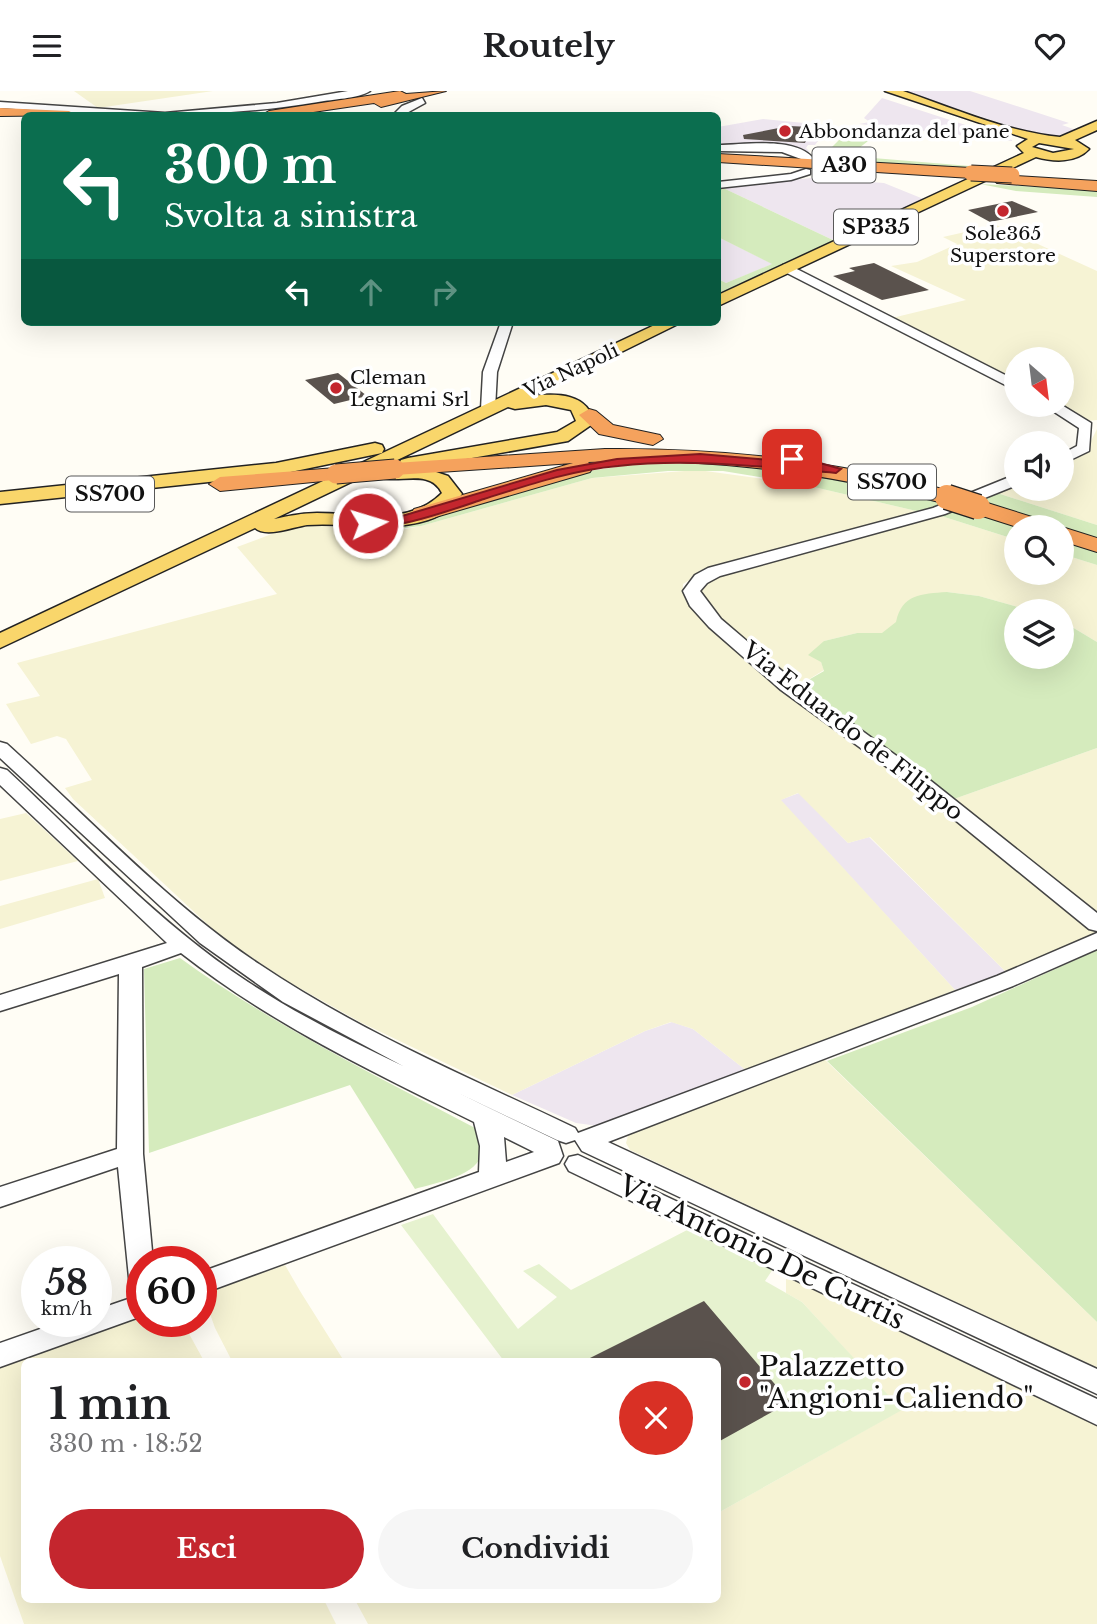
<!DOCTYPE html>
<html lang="it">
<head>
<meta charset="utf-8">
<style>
  body { margin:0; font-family:"Libre Baskerville",serif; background:#f6f6f6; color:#202124; height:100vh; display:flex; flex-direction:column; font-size:26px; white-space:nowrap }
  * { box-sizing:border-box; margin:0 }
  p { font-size:23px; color:#757577 }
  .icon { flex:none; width:38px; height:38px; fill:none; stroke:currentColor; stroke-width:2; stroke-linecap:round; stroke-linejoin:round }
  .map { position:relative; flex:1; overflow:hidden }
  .details { position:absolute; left:21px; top:1267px; width:700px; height:245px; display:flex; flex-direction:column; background:#fff; border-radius:10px; box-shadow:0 7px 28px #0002 }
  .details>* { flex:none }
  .banner { position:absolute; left:21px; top:21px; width:700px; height:214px; border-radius:10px; box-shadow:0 7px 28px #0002; background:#0b6e4f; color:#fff; overflow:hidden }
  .needle { width:46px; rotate:152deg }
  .tools { position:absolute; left:1004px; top:256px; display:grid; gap:14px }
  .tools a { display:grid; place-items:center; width:70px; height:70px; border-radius:50%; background:#fff; box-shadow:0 7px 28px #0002; font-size:35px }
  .speed { position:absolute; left:21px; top:1155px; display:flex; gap:14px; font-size:35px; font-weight:700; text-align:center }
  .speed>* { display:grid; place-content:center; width:91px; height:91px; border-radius:50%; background:#fff; box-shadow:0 7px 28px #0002; line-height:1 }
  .speed small { font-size:18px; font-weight:400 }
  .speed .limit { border:10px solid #d22; background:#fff; color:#111 }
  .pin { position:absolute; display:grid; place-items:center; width:60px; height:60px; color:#fff; margin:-30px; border-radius:14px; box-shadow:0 4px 10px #0006 }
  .me { position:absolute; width:77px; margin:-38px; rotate:85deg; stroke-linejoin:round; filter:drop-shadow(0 0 5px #0008) }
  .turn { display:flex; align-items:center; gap:24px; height:147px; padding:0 28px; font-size:32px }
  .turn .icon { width:91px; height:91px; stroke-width:2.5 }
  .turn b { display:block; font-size:49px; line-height:60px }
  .lanes { display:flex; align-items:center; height:66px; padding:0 28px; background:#0003; justify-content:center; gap:35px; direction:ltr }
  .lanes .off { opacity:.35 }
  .round { display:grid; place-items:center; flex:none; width:74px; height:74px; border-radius:37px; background:#f6f6f6 }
  .overview { display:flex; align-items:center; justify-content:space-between; height:119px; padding:0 28px }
  h1 { font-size:42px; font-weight:700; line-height:52px }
  .action { display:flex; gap:14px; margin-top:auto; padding:14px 28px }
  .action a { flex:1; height:80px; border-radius:42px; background:#c4262e; color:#fff; font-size:28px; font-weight:700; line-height:80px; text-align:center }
  .action a+a { background:#f6f6f6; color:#202124 }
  header { display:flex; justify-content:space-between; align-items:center; height:91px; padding:0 28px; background:#fff; font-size:32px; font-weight:700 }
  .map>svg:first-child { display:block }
  .industrial { fill:#eee6ef }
  .farmland { fill:#f6f3d4 }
  .green { fill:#d5ebbd }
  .pitch { fill:#e6f2cf }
  .building { fill:#5a524d }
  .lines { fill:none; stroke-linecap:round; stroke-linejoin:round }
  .minor-casing { stroke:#444; stroke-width:3 }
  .major-casing { stroke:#222; stroke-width:3 }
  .highway-casing { stroke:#222; stroke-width:2 }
  .minor { fill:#fff; fill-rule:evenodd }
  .major { fill:#f9d66b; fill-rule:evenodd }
  .highway { fill:#f5a25d; fill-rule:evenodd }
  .highway-bridge-far2-casing { stroke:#222; stroke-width:17; stroke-linecap:butt }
  .highway-bridge-far1-casing { stroke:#222; stroke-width:21; stroke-linecap:butt }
  .highway-bridge-casing { stroke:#222; stroke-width:27; stroke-linecap:butt }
  .highway-bridge-far2 { stroke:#f5a25d; stroke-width:15 }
  .highway-bridge-far1 { stroke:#f5a25d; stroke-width:19 }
  .highway-bridge { stroke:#f5a25d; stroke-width:24 }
  .route { fill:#c4262e; stroke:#7f191e; stroke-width:2 }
  .poi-dot { fill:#c4262e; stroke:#fff; stroke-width:2.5 }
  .labels { text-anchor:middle; stroke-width:7; stroke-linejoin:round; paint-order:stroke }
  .far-poi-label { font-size:19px; fill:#111; stroke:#fff; text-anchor:start }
  .far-street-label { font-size:19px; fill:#111; stroke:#fff }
  .shield { fill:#fff; stroke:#585858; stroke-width:2 }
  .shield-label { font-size:21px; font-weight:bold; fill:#111 }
  .street-label { font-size:23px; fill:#111; stroke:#fff }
  .near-street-label { font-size:28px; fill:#111; stroke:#fff }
  .near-poi-label { font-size:28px; fill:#111; stroke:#fff; text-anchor:start }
</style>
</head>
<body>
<header><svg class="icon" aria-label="menu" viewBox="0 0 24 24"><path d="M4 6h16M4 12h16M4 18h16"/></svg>Routely<svg class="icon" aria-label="heart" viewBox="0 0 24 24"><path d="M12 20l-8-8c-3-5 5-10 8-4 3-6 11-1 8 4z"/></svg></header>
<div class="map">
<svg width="1097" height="1533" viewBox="0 0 1097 1533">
  <rect width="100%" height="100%" fill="#fffdf5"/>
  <g class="industrial">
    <path d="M903,0H970L1069,32L1062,34L1076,39L1053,46L1028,41Z"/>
    <path d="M882,7L1012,49V50L859,33L870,31L864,27Z"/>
    <path d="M763,28L825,34L829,36L815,54H808L806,57L810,61L787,57L718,56V36Z"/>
    <path d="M811,87L884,92L926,109L835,150L721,96Z"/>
    <path d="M718,146L773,173L726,192L718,188Z"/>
    <path d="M799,702L848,752L869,746L1006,881L955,899L780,709Z"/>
    <path d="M672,931L693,938L747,980L606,1036L576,1032L512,1004L645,940Z"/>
  </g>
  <g class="farmland">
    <path d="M74,0H213L98,17Z"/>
    <path d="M996,134L1097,180V329L1087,330L1057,313H1062V268H1017V292L892,227L966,209L891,175L917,171L957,153L943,146Z"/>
    <path d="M1097,338V434L997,402L1017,393V397H1062V374L1086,360Z"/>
    <path d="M698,379L801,393L925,422L696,485L683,493V499L689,512L1092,835L1096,840L1091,845L1006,881L870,746L848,752L798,702L781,709L955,899L747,980L693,938L671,931L645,940L512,1004L360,931L287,890L220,845L73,708L65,697L92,689L66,648L57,645L31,653L6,613L40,605L17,572L277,503L237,456L277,441L276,437L310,434L395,440L421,435L592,387Z"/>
    <path d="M938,424L1017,449V481H1062V463L1097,474V551L1062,530V520H1032L979,505L947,501L882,543L857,542L824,550L821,571L824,579L798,595L700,510L699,497L706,490L775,467L862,447Z"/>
    <path d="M1097,657V829L954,708Z"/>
    <path d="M26,722L78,770L0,790V728Z"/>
    <path d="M98,788L105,807L0,838V815Z"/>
    <path d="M821,965L1097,1231V1277L630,1059L626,1052L628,1045L635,1041Z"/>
    <path d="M285,1174L300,1200L344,1270H232L215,1237L203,1203Z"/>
    <path d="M786,1185L1097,1335V1533H368L355,1509L718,1508V1422L901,1319L802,1211L786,1202Z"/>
    <path d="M142,1225V1230H182L204,1270H24V1508L324,1509L336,1533H24L0,1465V1277Z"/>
  </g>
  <g class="green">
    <path d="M855,37L882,39L849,65L994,77L988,79L818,70L850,38Z"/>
    <path d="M980,93L1097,99V106L1016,100Z"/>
    <path d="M721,96L835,150L718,204V188L726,192L772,173L718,146V97Z"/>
    <path d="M659,370H704L823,382L951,412L925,422L801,393L723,380H668L592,387L421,435L382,440L331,435H291L334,432L387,435L560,384Z"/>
    <path d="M997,402L1097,434V449L975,410Z"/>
    <path d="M959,415L1017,436V449L938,424Z"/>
    <path d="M1062,448L1097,459V474L1062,463Z"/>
    <path d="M947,501L979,505L1032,520H1017V565H1062V530L1097,551V657L954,708L798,595L824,580L821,571L808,564L824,550L857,542H882L896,531C902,503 921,503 947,501Z"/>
    <path d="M1097,859V1231L827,970L972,916Z"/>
    <path d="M180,867C273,934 376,985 477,1038C478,1044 482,1053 482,1060C480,1085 434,1092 415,1098L350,994L149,1062L144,878Z"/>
  </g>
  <path class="pitch" d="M433,1123L518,1238L557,1206L523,1180L539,1173L571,1199L691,1137L773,1178L765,1190L802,1211L902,1319L718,1422V1270H504L401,1134Z"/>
  <g class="building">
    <path d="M789,35L811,36L805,52L744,48L743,44Z"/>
    <path d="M1012,110L1038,121L990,131L968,119Z"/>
    <path d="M874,172L929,199L882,209L833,185L855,180L849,177Z"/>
    <path d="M338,282L367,305L334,313L305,289Z"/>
    <path d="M704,1210L790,1311L718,1351V1270H584Z"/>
  </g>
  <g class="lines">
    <defs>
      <g id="minor">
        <path d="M348,0H370C357,8 333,8 318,11C211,29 107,24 0,17V11L165,22L277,12Z"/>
        <path d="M422,7L425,12L403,24H393L402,15Z"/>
        <path d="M718,54C745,54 795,45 814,68L809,71L782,61L718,60Z"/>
        <path d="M806,78L810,79V83L791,89L718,97V91L791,83Z"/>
        <path d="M787,173L1017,290V300L783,180V174Z"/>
        <path d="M501,231H513L497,281L495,318L488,322L481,318L483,281Z"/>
        <path d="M1042,313H1060L1091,332L1089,360L1062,373V363L1077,355L1079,337Z"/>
        <path d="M1017,383V394L945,423L720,485L707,492L700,500L721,528L795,591L931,690L1097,822V840L1089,838L917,698L781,599L709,536L690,515L683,500L695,484L708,477L933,417Z"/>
        <path d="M0,651L7,653C89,727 166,811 259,873C358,940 468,986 575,1037L578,1042L997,885L1097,842V858L1013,895L608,1051L1097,1278V1303L582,1060L575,1049L566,1052L557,1049L454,1000L558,1050L563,1065L559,1072L201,1203V1181L479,1081L480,1055L474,1031C371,980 273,934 181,862L142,876L143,1063L153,1171H142V1225L0,1276V1252L63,1230H96V1219L131,1207L118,1076L0,1116V1096L117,1058L119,883L0,920V904L167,852L0,694V677L7,679C84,751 159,833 248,891C297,923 350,950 403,975L283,911L200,852L0,667ZM504,1046L534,1061L506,1071Z"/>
        <path d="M578,1064L1097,1308V1334L569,1080L565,1073L569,1066Z"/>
      </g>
      <g id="major">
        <path d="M885,0H903C953,17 1007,41 1060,46L1097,30V39L1075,49L1089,58C1076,72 1054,71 1036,66L718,215V204L1024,62L1017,55L1028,48ZM1039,52L1074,58L1053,62L1032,56Z"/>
        <path d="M661,231H682L532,305C557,302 588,302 594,332L568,350L421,376L448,385L462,403C453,415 442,425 428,429C387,442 348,431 307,434C293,436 266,447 255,437L0,557V542ZM546,314L571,319L576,330L557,341L408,367L401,369L399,373L401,376L381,379L378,383L381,387C402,392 430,378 442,402C408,436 360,422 317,422C303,422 288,425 274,428L508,316L515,318Z"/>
        <path d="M375,352L382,354L384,358L382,362L276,384L0,413V401L276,372Z"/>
      </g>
      <g id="highway">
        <path d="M400,0L406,3L446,0L381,16L374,12L293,24H262L269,20Z"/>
        <path d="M0,17L69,20L76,24L0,25Z"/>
        <path d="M718,63L971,77L979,82L971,87L718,71Z"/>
        <path d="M1002,84L1097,90V100L997,92L994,89Z"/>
        <path d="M589,318L596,320L613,334L660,344L663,348L653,354L599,343L579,324Z"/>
        <path d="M605,358C732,357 832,370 955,401L958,406L947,413C825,382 715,366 588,371L593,376L590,381L422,430L414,428L411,423L414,418L573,372L395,384L384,378L395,372Z"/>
        <path d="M336,377L347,383L344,388L220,400L209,393L220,386Z"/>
        <path d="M978,409L1048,431L1051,436H1017L970,421L967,416L970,411Z"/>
        <path d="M1062,436L1097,447V461L1062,450Z"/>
      </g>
    </defs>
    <use href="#minor" class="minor-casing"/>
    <use href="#major" class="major-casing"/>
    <use href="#highway" class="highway-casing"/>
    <use href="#minor" class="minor"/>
    <use href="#major" class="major"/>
    <use href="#highway" class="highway"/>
    <defs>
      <path id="highway-bridge-far2" d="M971,82L1012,84"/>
      <path id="highway-bridge-far1" d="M336,383L395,378"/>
      <path id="highway-bridge" d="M947,406L978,416"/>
    </defs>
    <use href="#highway-bridge-far2" class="highway-bridge-far2-casing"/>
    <use href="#highway-bridge-far1" class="highway-bridge-far1-casing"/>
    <use href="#highway-bridge" class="highway-bridge-casing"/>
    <use href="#highway-bridge-far2" class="highway-bridge-far2"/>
    <use href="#highway-bridge-far1" class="highway-bridge-far1"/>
    <use href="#highway-bridge" class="highway-bridge"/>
  </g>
  <path class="route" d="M700,363L793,371L787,368L792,364L841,378L836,382C763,376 691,367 618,375C572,379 528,394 484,408C462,415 380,446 362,432L368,428L402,425L557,379L617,368Z"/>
  <g class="poi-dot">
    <circle cx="785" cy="40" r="7"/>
    <circle cx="1003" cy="120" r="7"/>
    <circle cx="336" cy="297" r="7"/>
    <circle cx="745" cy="1291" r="7"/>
  </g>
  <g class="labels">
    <g class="far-poi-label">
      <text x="799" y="47">Abbondanza del pane</text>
      <text x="1003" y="149" text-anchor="middle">Sole365<tspan x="1003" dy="22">Superstore</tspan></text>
      <text x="350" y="293">Cleman<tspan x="350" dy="22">Legnami Srl</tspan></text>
    </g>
    <g class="far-street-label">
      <text transform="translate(571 279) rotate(-25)" y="7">Via Napoli</text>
    </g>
    <g class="shield">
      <rect x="812.5" y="56.5" width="63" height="35" rx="5"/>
      <rect x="834" y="118.5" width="84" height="35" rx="5"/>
      <rect x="848" y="373.5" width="88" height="35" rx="5"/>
      <rect x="66" y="385.5" width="88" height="35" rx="5"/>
    </g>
    <g class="shield-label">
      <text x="844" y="81">A30</text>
      <text x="876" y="143">SP335</text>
      <text x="892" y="398">SS700</text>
      <text x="110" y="410">SS700</text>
    </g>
    <g class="street-label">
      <text transform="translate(853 640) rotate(38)" y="8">Via Eduardo de Filippo</text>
    </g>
    <g class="near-street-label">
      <text transform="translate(762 1161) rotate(26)" y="10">Via Antonio De Curtis</text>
    </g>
    <g class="near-poi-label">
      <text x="759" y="1285">Palazzetto<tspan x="759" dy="32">"Angioni-Caliendo"</tspan></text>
    </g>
  </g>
</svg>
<div class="tools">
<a><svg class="needle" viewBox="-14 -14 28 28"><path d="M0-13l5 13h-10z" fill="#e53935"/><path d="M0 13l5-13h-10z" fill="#757577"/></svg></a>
<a><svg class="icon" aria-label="sound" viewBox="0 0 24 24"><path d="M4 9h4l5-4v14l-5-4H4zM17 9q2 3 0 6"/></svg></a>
<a><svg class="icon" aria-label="search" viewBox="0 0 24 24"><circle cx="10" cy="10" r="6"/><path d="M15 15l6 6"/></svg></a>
<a><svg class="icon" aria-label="layers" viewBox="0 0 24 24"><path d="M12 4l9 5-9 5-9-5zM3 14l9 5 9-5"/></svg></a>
</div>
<div class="speed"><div>58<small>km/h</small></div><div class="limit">60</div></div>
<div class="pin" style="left:792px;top:368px;background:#d93025"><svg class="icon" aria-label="arrive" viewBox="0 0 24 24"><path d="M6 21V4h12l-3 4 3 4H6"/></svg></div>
<svg class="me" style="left:368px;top:432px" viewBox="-20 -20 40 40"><circle r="17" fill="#c4262e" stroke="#fff" stroke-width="3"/><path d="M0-11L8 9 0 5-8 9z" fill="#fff"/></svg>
<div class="banner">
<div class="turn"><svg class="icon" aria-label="left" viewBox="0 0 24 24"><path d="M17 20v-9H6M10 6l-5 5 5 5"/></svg><div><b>300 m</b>Svolta a sinistra</div></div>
<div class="lanes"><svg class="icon" aria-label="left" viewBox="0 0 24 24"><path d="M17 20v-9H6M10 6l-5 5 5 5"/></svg><svg class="icon off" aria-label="ahead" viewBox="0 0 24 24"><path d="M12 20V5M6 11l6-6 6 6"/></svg><svg class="icon off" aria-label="right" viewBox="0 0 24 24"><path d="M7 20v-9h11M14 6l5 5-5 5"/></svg></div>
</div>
<section class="details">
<div class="overview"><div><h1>1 min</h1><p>330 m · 18:52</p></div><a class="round" style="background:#d93025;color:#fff"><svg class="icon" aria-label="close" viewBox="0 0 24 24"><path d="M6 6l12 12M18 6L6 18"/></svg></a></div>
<div class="action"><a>Esci</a><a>Condividi</a></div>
</section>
</div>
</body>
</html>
